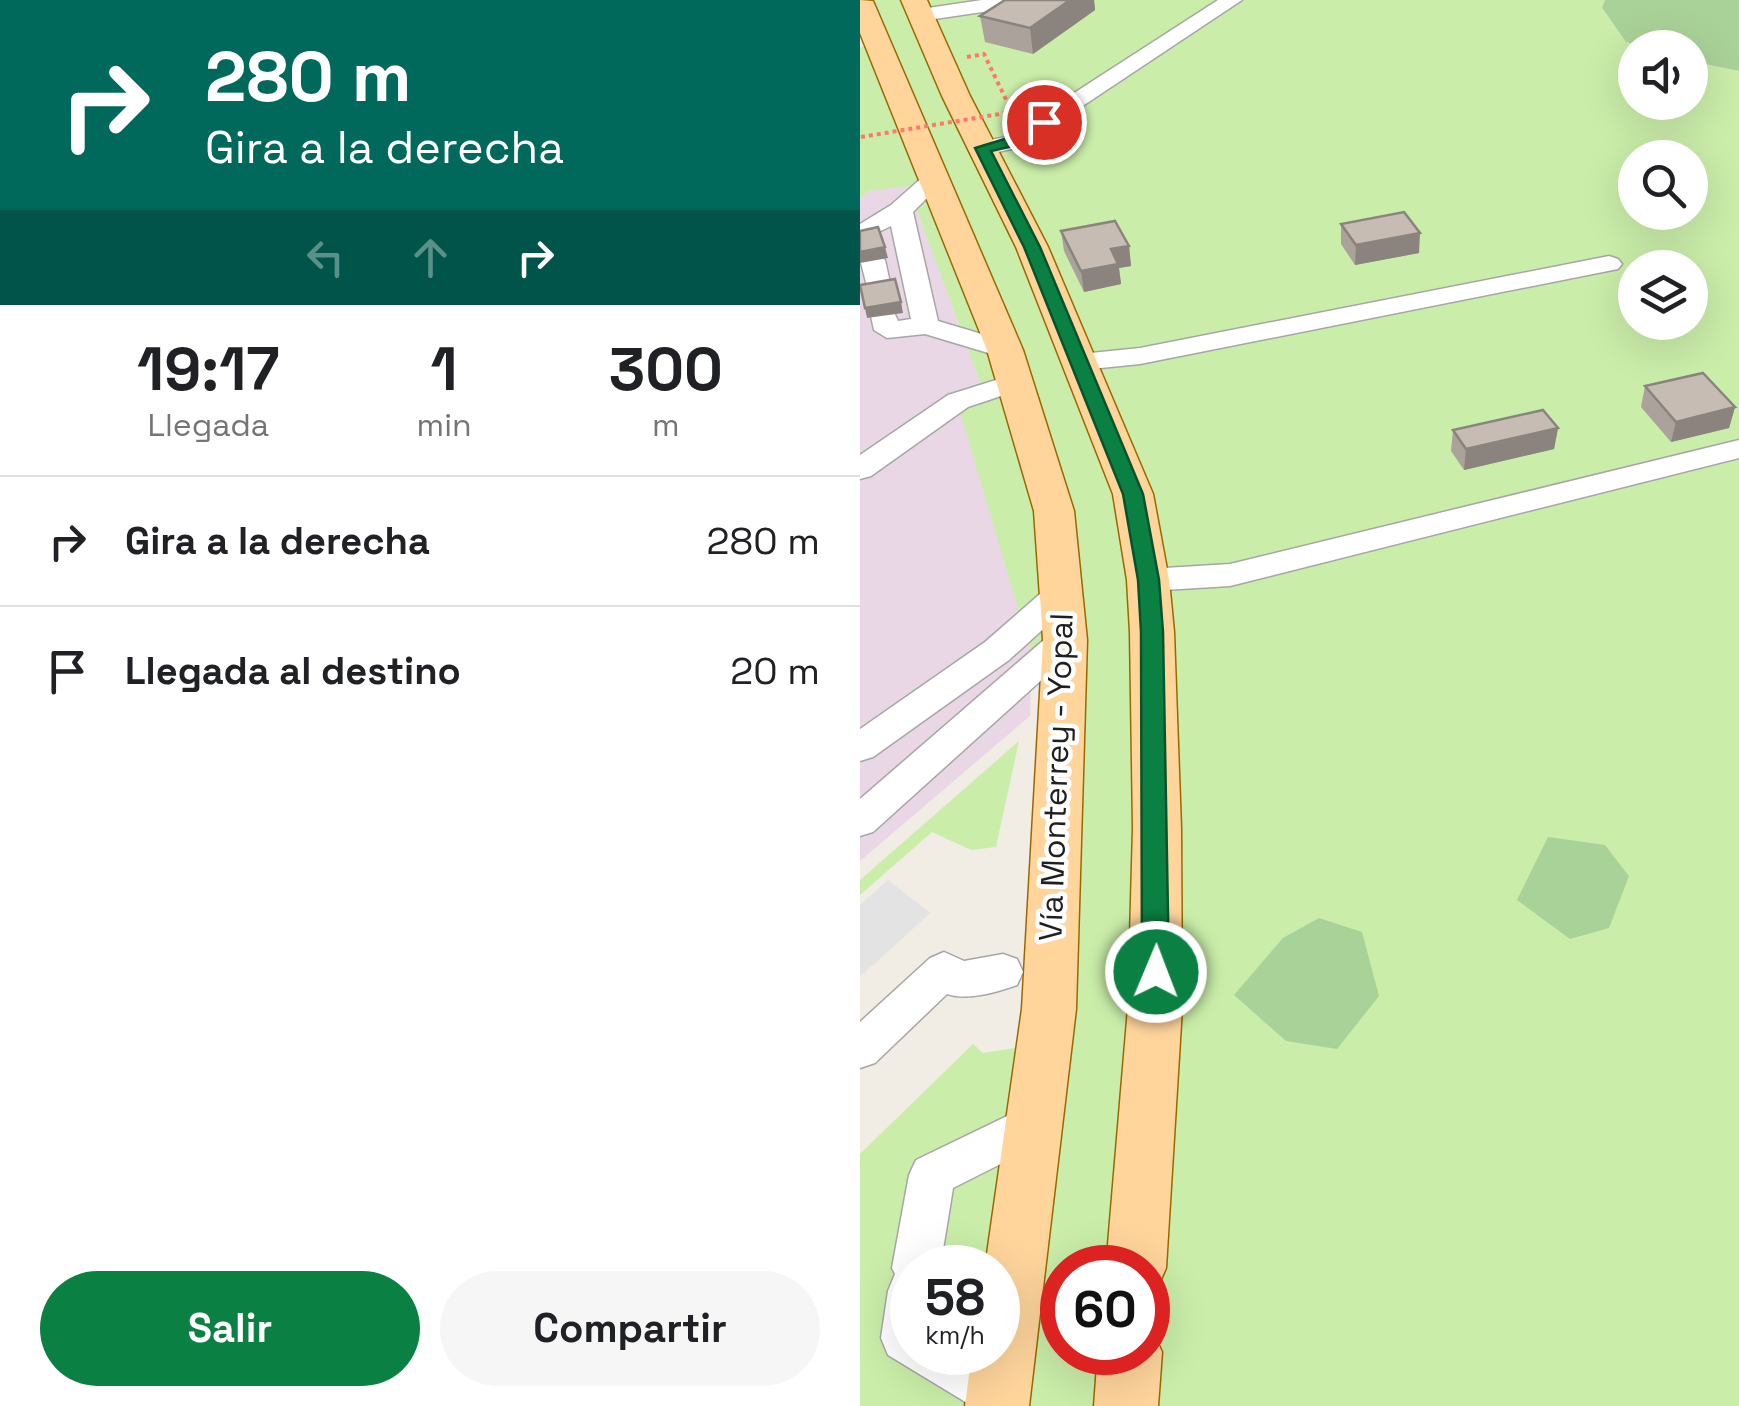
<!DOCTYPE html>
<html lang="es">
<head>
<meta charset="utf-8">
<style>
  body { margin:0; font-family:"Space Grotesk",sans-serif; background:#f6f6f6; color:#202124; height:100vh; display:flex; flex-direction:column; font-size:38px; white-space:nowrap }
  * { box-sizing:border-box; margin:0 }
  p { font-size:32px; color:#757577 }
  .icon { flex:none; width:55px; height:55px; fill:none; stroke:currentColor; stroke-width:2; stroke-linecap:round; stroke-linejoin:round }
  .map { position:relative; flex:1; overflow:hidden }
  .sheet { display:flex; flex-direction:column; background:#fff; width:860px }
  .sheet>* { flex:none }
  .banner { background:#00695c; color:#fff; overflow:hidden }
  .tools { position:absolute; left:758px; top:30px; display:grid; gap:20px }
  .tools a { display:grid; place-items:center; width:90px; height:90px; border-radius:50%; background:#fff; box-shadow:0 10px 40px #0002; font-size:50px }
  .speed { position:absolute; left:30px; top:1245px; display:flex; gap:20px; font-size:50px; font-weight:700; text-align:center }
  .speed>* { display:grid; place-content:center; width:130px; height:130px; border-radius:50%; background:#fff; box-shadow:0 10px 40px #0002; line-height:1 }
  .speed small { font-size:25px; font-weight:400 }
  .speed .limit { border:15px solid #d22; background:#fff; color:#111 }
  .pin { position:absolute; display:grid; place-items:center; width:85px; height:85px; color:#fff; margin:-42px; border:5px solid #fff; border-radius:50%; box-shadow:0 2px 10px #0007 }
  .me { position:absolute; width:110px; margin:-55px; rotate:1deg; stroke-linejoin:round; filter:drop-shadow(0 0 8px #0008) }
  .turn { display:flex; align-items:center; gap:35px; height:210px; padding:0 40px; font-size:45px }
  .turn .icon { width:130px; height:130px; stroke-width:2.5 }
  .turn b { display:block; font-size:70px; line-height:85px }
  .lanes { display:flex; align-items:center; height:95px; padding:0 40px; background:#0003; justify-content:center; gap:50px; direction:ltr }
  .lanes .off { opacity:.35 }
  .eta { display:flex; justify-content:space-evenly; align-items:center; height:170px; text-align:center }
  .eta b { font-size:60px; font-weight:600; line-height:70px }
  .action { display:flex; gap:20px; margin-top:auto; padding:20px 40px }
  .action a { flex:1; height:115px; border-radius:60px; background:#0b8043; color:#fff; font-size:40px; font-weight:600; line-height:115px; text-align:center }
  .action a+a { background:#f6f6f6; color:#202124 }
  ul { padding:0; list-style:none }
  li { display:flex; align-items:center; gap:30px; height:130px; padding:0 40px; border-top:2px solid #e0e0e0 }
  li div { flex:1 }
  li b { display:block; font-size:38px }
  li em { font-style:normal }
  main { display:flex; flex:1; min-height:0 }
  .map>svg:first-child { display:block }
  .industrial { fill:#ead7e6 }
  .grass { fill:#caeda9; fill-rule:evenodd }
  .forest { fill:#a9d298 }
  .parking { fill:#e3e3e3 }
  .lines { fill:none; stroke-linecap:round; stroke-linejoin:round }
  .minor-casing { stroke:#a6a6a6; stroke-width:3 }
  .major-casing { stroke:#9b6800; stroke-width:3 }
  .path { stroke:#ff7868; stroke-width:4; stroke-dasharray:4 4; stroke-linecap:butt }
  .minor { fill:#fff; fill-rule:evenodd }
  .major { fill:#ffd59c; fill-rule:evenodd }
  .path-bridge { stroke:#ff7868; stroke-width:4; stroke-dasharray:4 4; stroke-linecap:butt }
  .wall { fill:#aaa29b }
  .shaded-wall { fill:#8b847e }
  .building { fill:#c6bcb4; stroke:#8b847e; stroke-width:2.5 }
  .route { fill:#0b8043; stroke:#07532c; stroke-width:2.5 }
  .labels { text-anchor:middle; stroke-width:9; stroke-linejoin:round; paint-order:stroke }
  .street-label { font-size:32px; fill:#1f1f1f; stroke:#fff }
</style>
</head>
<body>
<main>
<section class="sheet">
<div class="banner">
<div class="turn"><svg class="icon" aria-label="right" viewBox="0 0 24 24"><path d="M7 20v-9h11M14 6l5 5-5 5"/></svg><div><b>280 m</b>Gira a la derecha</div></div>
<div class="lanes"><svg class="icon off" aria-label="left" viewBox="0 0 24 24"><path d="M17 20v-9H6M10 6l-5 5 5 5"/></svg><svg class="icon off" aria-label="ahead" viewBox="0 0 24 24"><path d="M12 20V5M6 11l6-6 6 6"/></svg><svg class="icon" aria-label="right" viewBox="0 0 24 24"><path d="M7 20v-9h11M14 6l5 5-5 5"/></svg></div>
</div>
<div class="eta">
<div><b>19:17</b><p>Llegada</p></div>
<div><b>1</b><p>min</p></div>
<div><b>300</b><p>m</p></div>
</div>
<ul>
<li><svg class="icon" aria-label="right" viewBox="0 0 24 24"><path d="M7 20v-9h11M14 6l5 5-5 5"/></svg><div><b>Gira a la derecha</b></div><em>280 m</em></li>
<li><svg class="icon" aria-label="arrive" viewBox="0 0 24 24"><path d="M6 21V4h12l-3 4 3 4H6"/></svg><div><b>Llegada al destino</b></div><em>20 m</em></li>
</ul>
<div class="action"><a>Salir</a><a>Compartir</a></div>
</section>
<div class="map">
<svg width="879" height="1406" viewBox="0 0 879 1406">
  <rect width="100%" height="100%" fill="#f1ede5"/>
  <path class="industrial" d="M48,185L126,398L158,605L172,656L170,716L0,861V197L8,191Z"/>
  <g class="grass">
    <path d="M0,0H745L742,9L766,42L790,47L775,48V102H830V61L879,71V1406H0V1154L113,1044L123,1053L173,1045L197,645L172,656L100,412L126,398L48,186L8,191L0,197V48L10,43ZM775,158H830V212H775ZM775,268H830V322H775ZM52,1268H138V1352H52ZM202,1268H288V1352H202Z"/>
    <path d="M159,741L136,847L111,850L72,832L0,895V880Z"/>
  </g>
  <g class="forest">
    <path d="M745,0H879V71L830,61V48L790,47L766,42L742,8Z"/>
    <path d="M688,837L745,845L769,876L749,928L710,939L657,900Z"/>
    <path d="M459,918L502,932L519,996L477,1049L426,1041L374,995L423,938Z"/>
  </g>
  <path class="parking" d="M28,880L70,913L0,977V905Z"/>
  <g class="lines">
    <defs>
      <g id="minor">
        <path d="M122,0H173L163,6L61,21L51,15L61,9Z"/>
        <path d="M358,0H382L161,147L123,155L112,148L115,143L146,137Z"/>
        <path d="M73,173L85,180L53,212L78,321L155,344L159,350L155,356L145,358L65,334L27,338L14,330L11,316L15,310H33L38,321L51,319L31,226L0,241V224L31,205L65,175Z"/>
        <path d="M12,252L25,260L32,292L28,298H10L0,259Z"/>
        <path d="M749,256L758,259L762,264L758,269L280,364L221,370L207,362L221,354L280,348Z"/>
        <path d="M155,374L169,382L165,388L108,407L11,476L0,479V455L88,395Z"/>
        <path d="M879,440V458L370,586L288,591L277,588L272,580L277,572L288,569L370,564Z"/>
        <path d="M201,583L213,586L217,594L213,602L149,660L13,757L0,761V729L125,642L189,586Z"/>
        <path d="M205,628L217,632L222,640L217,648L13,832L0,836V799L193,632Z"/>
        <path d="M84,952L104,961L143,954L157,959L163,972L157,985C137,992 108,1001 87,994L15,1063L0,1068V1022L70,958Z"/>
        <path d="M172,1104L188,1110L194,1125L188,1140L93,1188L80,1268H52V1352C96,1352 144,1346 164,1394L159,1406H112L28,1355L21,1338L28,1291L35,1274L32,1268L49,1175L56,1160Z"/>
      </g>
      <g id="major">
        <path d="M0,0L13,1L163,350L214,511L227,640L216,1009L169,1406H105L112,1352H138V1268H125L162,1009L183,640L174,511L127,350L0,33Z"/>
        <path d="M41,0H67L110,96L188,247L293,494L309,580L314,632L321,828L322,1008L306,1268L297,1289L288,1294V1268H246L268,1008L273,828L270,632L267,580L253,494L156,247L82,96Z"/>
        <path d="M288,1328L292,1330L302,1352L298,1406H234L238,1352H288Z"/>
      </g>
    </defs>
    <use href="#minor" class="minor-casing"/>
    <use href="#major" class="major-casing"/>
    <path class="path" d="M107,57L124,54L152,112"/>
    <use href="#minor" class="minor"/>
    <use href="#major" class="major"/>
    <path class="path-bridge" d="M1,137L152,112"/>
  </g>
  <g class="wall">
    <path d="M145,0H234L235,10L173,54L125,42L120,16Z"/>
    <path d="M481,224L559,253L495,265L481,244Z"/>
    <path d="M201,231L269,246L271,266L259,268L261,284L224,292L204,251Z"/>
    <path d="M785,386L875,407L869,428L811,442L781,407Z"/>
    <path d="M698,428L694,449L604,470L591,451L593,430Z"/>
  </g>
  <g class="shaded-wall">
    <path d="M210,0H234L235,10L173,54L170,28Z"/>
    <path d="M560,233L559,253L495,265L496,245Z"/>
    <path d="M269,246L271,266L259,268L261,284L224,292L221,271L251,249Z"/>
    <path d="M25,247L28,258L0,263V252Z"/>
    <path d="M41,302L43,313L7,318L5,308Z"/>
    <path d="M875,407L869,428L811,442L816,422Z"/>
    <path d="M698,428L694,449L604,470L606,449Z"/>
  </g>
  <g class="building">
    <path d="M145,0H210L170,28L120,16Z"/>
    <path d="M544,212L560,233L496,245L481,224Z"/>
    <path d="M255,221L269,246L251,249L258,264L221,271L201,231Z"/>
    <path d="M18,227L25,247L0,252V231Z"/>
    <path d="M35,279L41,302L5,308L0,285Z"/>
    <path d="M843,373L875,407L816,422L785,386Z"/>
    <path d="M683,410L698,428L606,449L593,430Z"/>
  </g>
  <path class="route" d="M179,118L192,122L158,145L131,151L180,247L283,494L299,580L303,632L309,972L305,980L296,983L286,980L282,972L281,632L278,580L263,494L164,247L115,148L148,138Z"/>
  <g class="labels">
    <g class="street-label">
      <text transform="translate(196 777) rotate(-88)" y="11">Vía Monterrey - Yopal</text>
    </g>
  </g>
</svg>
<div class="tools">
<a><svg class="icon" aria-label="sound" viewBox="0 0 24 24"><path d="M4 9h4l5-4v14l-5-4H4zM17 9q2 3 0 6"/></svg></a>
<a><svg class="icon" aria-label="search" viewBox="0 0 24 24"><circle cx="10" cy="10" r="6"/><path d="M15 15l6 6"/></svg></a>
<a><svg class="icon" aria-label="layers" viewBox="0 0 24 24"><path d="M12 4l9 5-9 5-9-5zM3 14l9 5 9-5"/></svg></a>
</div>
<div class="speed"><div>58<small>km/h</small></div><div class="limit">60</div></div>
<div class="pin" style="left:184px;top:122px;background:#d93025"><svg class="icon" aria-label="arrive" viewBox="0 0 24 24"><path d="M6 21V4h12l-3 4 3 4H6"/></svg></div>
<svg class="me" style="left:296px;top:972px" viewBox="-20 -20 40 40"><circle r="17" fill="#0b8043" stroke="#fff" stroke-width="3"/><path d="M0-11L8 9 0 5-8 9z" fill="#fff"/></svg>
</div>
</main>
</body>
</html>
